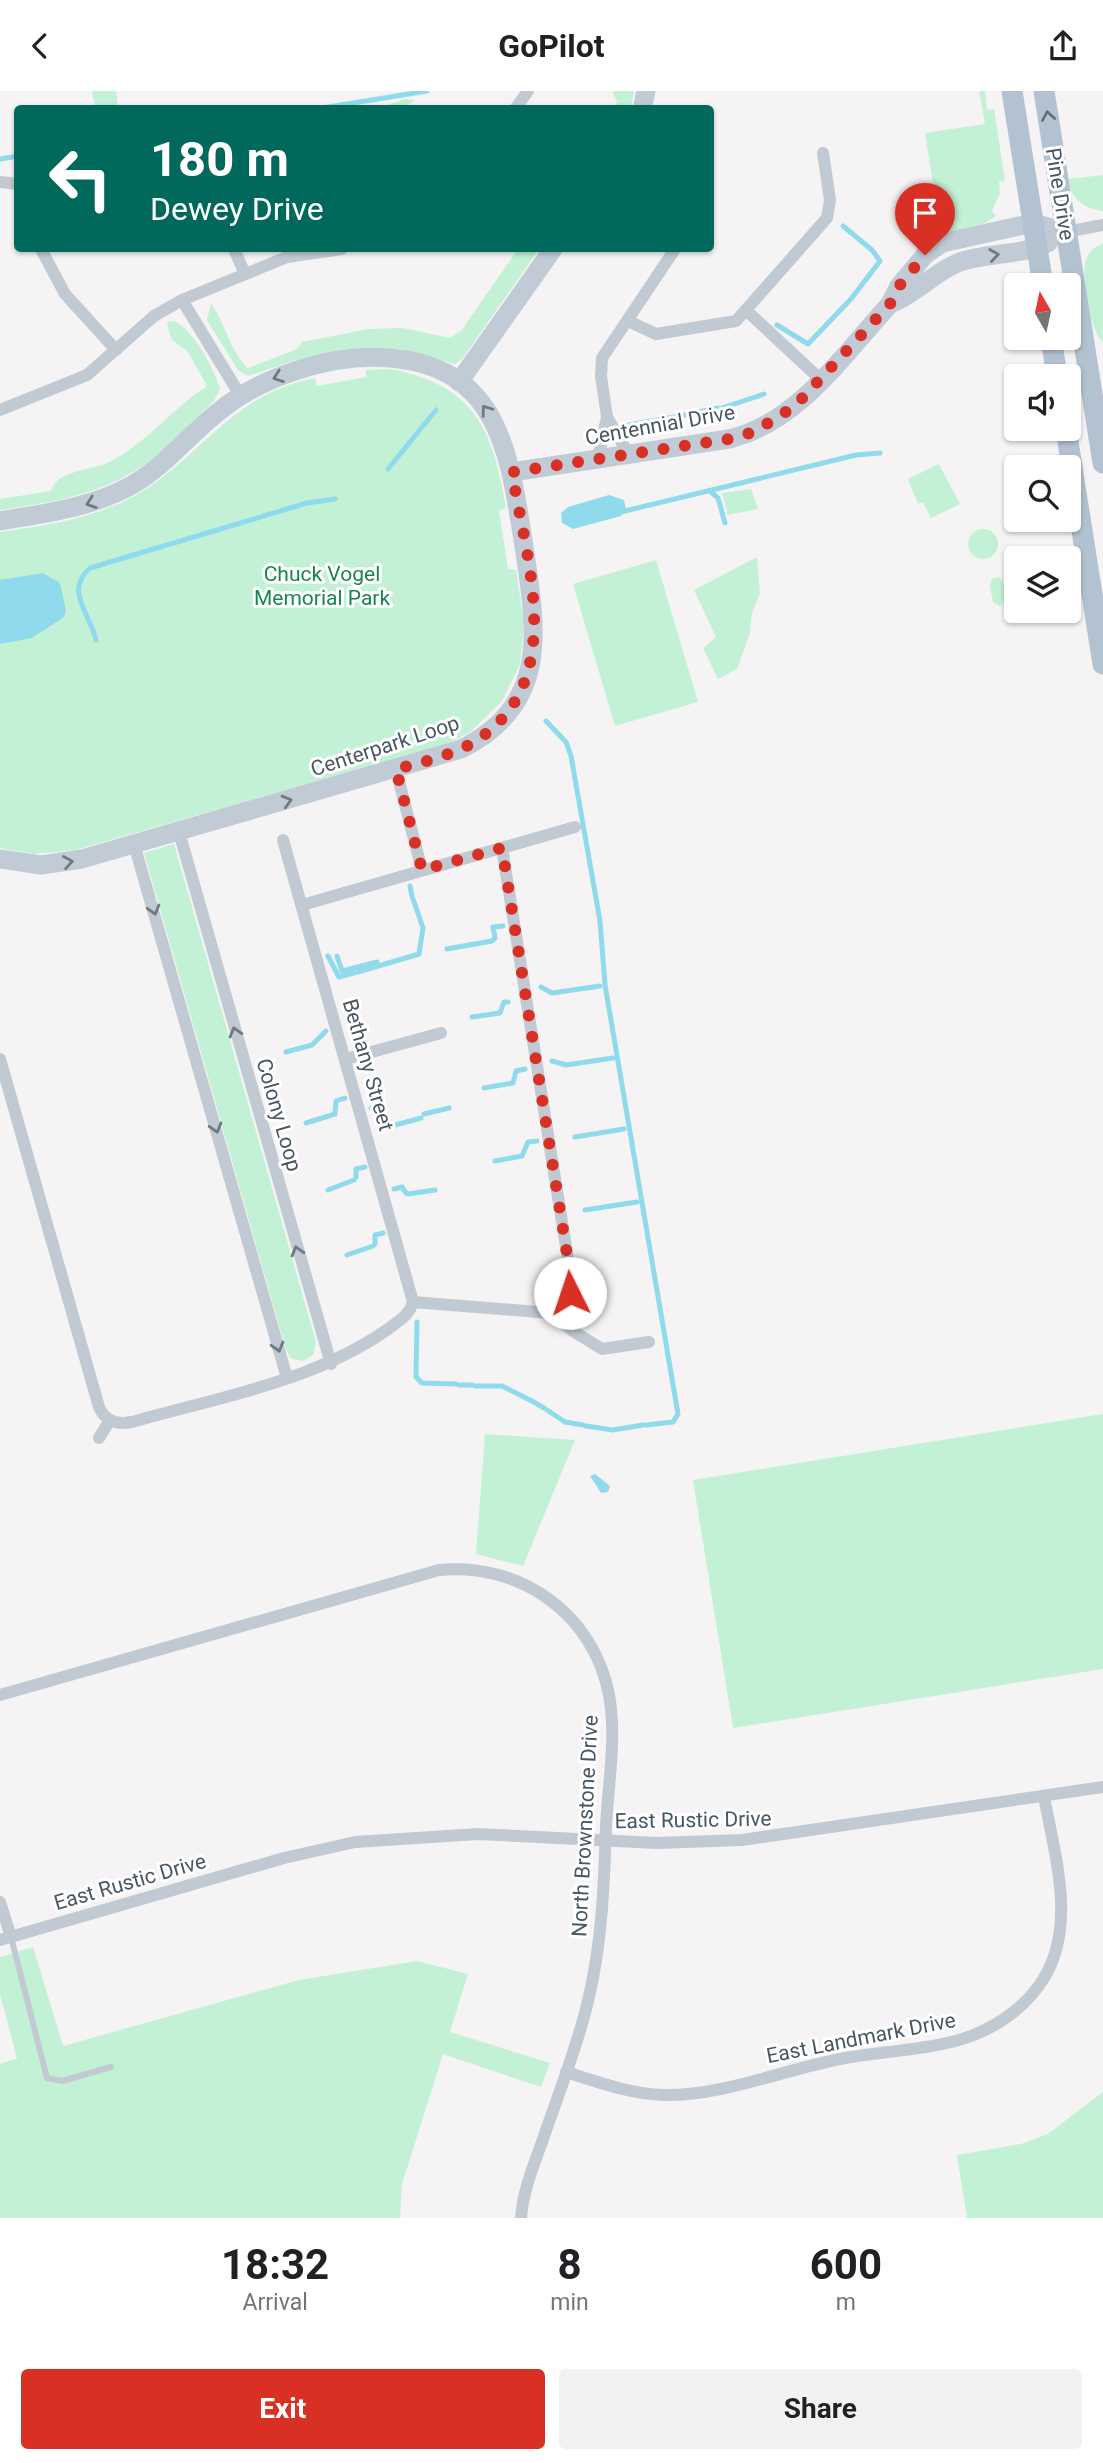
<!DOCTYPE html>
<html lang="en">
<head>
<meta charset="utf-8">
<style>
  body { margin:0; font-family:Roboto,sans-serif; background:#f2f2f2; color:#202124; height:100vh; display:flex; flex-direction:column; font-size:26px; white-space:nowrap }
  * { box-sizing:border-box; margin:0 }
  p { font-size:23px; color:#757577 }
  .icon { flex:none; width:38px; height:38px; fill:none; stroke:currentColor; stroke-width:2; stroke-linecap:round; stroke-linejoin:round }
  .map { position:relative; height:2127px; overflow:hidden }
  .details { display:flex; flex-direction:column; background:#fff; flex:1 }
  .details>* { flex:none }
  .banner { position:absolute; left:14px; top:14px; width:700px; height:147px; border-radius:7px; box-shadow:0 2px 5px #0004; background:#00695c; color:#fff; overflow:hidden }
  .needle { width:46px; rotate:351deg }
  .fabs { position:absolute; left:1004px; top:182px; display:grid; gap:14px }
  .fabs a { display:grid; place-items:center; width:77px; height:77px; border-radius:7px; background:#fff; box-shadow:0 2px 5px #0004; font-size:35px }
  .pin { position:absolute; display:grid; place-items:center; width:60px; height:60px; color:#fff; margin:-72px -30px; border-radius:50% 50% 50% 0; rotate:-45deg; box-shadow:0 0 7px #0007 }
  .pin .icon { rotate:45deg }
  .me { position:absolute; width:77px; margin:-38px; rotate:356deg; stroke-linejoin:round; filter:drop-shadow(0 0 5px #0008) }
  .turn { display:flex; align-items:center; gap:24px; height:147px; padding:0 21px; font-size:32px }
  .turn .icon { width:91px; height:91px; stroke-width:2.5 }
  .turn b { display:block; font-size:49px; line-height:60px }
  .eta { display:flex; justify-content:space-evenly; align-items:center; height:119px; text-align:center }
  .eta b { font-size:42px; font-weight:700; line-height:49px }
  .action { display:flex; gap:14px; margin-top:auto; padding:14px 21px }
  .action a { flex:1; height:80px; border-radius:7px; background:#d93025; color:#fff; font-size:28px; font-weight:700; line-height:80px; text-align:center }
  .action a+a { background:#f2f2f2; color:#202124 }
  header { display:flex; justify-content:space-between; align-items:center; height:91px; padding:0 21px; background:#fff; font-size:32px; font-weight:700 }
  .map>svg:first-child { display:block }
  .green { fill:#c3f1d5 }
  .water { fill:#90daee }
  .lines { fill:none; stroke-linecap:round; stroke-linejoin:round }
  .stream { stroke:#90daee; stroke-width:5 }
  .lane { stroke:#c1cad2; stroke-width:6 }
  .street { stroke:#c1cad2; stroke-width:12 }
  .secondary { stroke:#c1cbd6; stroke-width:19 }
  .primary { stroke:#b3c2d1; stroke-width:21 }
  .oneway { stroke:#64717d }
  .oneway2 { stroke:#6e7984 }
  .oneway3 { stroke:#6e7983 }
  .route { stroke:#d93025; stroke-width:12; stroke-dasharray:0 21.6 }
  .labels { text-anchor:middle; stroke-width:6; stroke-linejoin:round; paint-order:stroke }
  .street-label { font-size:21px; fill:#4a5661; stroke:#fff }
  .park-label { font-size:21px; fill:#17864f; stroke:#fff }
</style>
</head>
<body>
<header><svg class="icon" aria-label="back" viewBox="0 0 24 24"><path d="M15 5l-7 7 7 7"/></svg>GoPilot<svg class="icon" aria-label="share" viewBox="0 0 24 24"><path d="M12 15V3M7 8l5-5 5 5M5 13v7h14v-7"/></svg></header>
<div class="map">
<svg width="1103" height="2127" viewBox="0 0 1103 2127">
  <rect width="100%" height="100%" fill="#f5f3f3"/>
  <g class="green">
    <path d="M92,0H116L118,17H95Z"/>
    <path d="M612,0H634L631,17H615L617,10Z"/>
    <path d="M979,0H985L987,19L994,18L1005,90L999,91L1000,102L992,120L996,125L985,132L941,144L925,42L985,33Z"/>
    <path d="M405,8L415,9L404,17H378Z"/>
    <path d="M1103,84V120C1085,118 1070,108 1069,88Z"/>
    <path d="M1103,152V251C1090,241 1079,182 1087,167C1090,159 1096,156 1103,152Z"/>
    <path d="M518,158H539L463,267L455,273L400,258L368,257L296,269L248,285L238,279L207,229L211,212C225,232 231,262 248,277L297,258L302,251L369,238L403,237L450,247L461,240Z"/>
    <path d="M174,230C194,239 214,277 220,298L214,310C193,329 174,351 151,369C106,403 55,411 0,419V408L51,400C57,379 89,380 107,372C146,354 171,318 207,295L188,261L171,248L167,231Z"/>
    <path d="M390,278C475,294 493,339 506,417L499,420L508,478L516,479L524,532L520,573L502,610L470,641L449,652L76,759L33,763L0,757V441C54,433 106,426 152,394C210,353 240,301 315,287L317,295L366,286V279Z"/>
    <path d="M939,373L960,413L931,427L923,411L918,413L908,388Z"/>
    <path d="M751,398L758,418L728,424L722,402Z"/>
    <circle cx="983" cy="453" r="15"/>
    <path d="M757,466L760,502L752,522L750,542L737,578L718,588L703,557L716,546L694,499Z"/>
    <path d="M656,469L698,611L615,635L573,493Z"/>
    <path d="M998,486L1003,490L1006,508L1000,515L993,511L990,495L992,488Z"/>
    <path d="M174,753L316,1251L313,1264L303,1270L292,1268L286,1259L145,765L144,762Z"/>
    <path d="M1103,1323V1578L733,1637L693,1389Z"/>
    <path d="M485,1343L575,1349L523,1475L476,1463Z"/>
    <path d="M33,1856L63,1955L299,1889L417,1870L468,1883L450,1941L550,1972L541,1996L443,1963L402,2093L400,2127H0V1973L17,1967L0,1903V1866Z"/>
    <path d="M1103,2001V2127H967L957,2064L1021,2053L1048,2043Z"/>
  </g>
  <g class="water">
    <path d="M609,404L624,409L626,418L621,425L573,438L562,432L561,422L568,416Z"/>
    <path d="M43,482L60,492L66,520L64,526L32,547L0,553V489Z"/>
    <path d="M595,1383L610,1395L608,1401L601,1402L590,1385Z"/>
  </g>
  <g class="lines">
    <g class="stream">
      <path d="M316,18L427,0"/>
      <path d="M0,68L18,65"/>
      <path d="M843,135L872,159L880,170L851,208"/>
      <path d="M777,234L808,253L849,210"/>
      <path d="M722,317L764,303"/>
      <path d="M688,323L718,317"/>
      <path d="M629,334L685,324"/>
      <path d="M388,378L436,319"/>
      <path d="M711,401L718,407L725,432"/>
      <path d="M621,421L856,364L880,362"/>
      <path d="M96,549C90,522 64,500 90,477L307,412L335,408"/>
      <path d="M546,630L566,651L571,665L600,830L605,894L678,1323L673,1331L646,1334"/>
      <path d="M410,795L412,805"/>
      <path d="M413,808L422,834"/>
      <path d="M447,858L492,850L495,847L493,836L503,835"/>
      <path d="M328,865L339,886L354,882"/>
      <path d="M337,865L342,880L377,871"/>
      <path d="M358,881L419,863L423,837"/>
      <path d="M541,896L552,902L600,895"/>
      <path d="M472,926L500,922L504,911H508"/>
      <path d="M286,961L312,954L326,940"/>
      <path d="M552,970L566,974L613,967"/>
      <path d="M484,997L513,992L516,980L525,978"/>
      <path d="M371,1017L388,1036L421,1027"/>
      <path d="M424,1023L449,1017"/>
      <path d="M306,1032L335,1023L336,1010L345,1007"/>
      <path d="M575,1046L624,1038"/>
      <path d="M495,1070L522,1065L528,1051L537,1050"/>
      <path d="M356,1086V1078L365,1076"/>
      <path d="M394,1098L402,1096L406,1102"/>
      <path d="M328,1099L354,1089"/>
      <path d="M408,1103L435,1099"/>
      <path d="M585,1119L637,1111"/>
      <path d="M375,1153V1144L383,1142"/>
      <path d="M347,1164L373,1155"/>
      <path d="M417,1231L416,1286L422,1292L456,1293"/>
      <path d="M459,1294H472"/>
      <path d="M475,1295H502L530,1309"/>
      <path d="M532,1310L544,1317"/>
      <path d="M547,1319L565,1331L583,1334"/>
      <path d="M586,1335L613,1339L643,1334"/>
    </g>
    <path class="lane" d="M11,1846L47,1987L62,1990L111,1976"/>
    <g class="street">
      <path d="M515,18L528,0"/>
      <path d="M0,91L18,93"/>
      <path d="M1066,141L1103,134"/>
      <path d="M41,158L65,203L116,259"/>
      <path d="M234,158L245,183"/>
      <path d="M182,209L240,304"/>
      <path d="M747,220L820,288"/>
      <path d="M628,230L656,243L736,230L827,127L830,109L823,62"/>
      <path d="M0,319L87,284L154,225L182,209L287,166L342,158"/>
      <path d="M607,326L629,364"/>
      <path d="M598,368L607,326L601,285L602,267L675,158"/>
      <path d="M396,679L422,779"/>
      <path d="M179,741L331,1273"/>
      <path d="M283,749L413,1211"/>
      <path d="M134,753L287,1287"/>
      <path d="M502,757L571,1187L569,1207L557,1225"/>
      <path d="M302,814L575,736"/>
      <path d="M0,968L99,1316C105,1330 117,1334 132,1331C219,1306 313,1291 388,1238C398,1230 410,1224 413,1211L551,1222L573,1240L602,1258L649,1251"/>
      <path d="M346,968L441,942"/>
      <path d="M99,1347L110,1329"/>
      <path d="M0,1604L439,1479C520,1471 594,1523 609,1604C617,1646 608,1693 606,1736C604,1795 602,1852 588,1910C577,1957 558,2004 542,2051C533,2076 523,2100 521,2127"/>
      <path d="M0,1811L11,1846"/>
      <path d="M0,1849L284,1767L355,1751L478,1743L657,1752L742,1749L1103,1696"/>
      <path d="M566,1981C598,1991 630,2003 664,2004C722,2005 783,1979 840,1968C880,1960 939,1959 976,1943C1003,1932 1029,1912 1044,1887C1077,1833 1054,1762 1044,1705"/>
    </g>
    <g class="secondary">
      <path d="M642,18L646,0"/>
      <path d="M890,213C916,203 934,181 960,171C989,161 1022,165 1049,151"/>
      <path d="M459,291L553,158"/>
      <path d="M512,381L729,348C798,332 844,263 890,213L899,195L925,164L942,152L1033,132L1066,141"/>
      <path d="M0,430C46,422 91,417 132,394C165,375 188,345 217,322C261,285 333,262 390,267C499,276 509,362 523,449C535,532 554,612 461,658L82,768L41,774L0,768"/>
    </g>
    <g class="primary">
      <path d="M1012,0L1043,194"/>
      <path d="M1044,0L1103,372"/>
      <path d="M1051,247L1057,285"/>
      <path d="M1066,338L1103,573"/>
    </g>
  </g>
  <defs><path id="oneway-chevron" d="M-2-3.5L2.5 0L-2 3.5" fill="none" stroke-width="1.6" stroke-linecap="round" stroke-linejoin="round" transform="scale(1.75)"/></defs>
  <use class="oneway" href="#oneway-chevron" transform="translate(1048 25) rotate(-99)"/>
  <g class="oneway2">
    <use href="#oneway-chevron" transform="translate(994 164) rotate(-8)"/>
    <use href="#oneway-chevron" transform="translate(278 286) rotate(160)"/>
    <use href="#oneway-chevron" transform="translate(486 319) rotate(-126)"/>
    <use href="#oneway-chevron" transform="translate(91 412) rotate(161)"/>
    <use href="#oneway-chevron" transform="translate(287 710) rotate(-16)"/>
    <use href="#oneway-chevron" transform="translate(68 771) rotate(-10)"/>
  </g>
  <g class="oneway3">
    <use href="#oneway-chevron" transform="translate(154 819) rotate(74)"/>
    <use href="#oneway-chevron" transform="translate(235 941) rotate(-106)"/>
    <use href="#oneway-chevron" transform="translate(216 1037) rotate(74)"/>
    <use href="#oneway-chevron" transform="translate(297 1160) rotate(-106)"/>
    <use href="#oneway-chevron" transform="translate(278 1256) rotate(74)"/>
  </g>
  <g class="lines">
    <path class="route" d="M570,1202V1182L502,757L422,779L396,678C420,672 445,666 467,655C571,598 527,473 512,381L729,348L754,341L795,315L890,213L899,195L925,164"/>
  </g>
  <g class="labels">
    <g class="street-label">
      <text transform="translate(1060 103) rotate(81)" y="7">Pine Drive</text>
      <text transform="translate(660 334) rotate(-10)" y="7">Centennial Drive</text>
      <text transform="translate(385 655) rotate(-18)" y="7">Centerpark Loop</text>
      <text transform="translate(368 974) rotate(74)" y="7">Bethany Street</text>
      <text transform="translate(279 1024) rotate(74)" y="7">Colony Loop</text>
      <text transform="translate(693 1729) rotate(-1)" y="7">East Rustic Drive</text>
      <text transform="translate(585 1735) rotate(-87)" y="7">North Brownstone Drive</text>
      <text transform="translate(130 1791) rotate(-16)" y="7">East Rustic Drive</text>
      <text transform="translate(861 1947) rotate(-11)" y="7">East Landmark Drive</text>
    </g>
    <g class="park-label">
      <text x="322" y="490">Chuck Vogel<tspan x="322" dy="24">Memorial Park</tspan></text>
    </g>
  </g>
</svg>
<div class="fabs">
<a><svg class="needle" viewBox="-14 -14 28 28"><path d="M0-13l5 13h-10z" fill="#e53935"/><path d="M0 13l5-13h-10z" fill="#757577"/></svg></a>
<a><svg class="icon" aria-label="sound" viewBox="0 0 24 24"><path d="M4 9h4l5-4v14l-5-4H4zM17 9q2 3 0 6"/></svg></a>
<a><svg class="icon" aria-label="search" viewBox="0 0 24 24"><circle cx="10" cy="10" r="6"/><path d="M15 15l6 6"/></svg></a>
<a><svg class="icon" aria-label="layers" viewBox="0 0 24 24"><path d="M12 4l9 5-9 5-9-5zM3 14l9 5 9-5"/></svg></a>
</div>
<div class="pin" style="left:925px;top:164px;background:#d93025"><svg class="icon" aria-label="arrive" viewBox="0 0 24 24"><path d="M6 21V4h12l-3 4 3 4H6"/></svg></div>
<svg class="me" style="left:570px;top:1202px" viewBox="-20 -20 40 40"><circle r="19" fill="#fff"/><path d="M0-13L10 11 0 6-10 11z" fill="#d93025"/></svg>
<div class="banner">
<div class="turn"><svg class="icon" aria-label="left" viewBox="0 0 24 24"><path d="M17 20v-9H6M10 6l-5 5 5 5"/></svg><div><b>180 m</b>Dewey Drive</div></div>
</div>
</div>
<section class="details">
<div class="eta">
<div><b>18:32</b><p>Arrival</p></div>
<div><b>8</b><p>min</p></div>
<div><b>600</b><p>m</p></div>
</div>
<div class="action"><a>Exit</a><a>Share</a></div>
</section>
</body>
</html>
